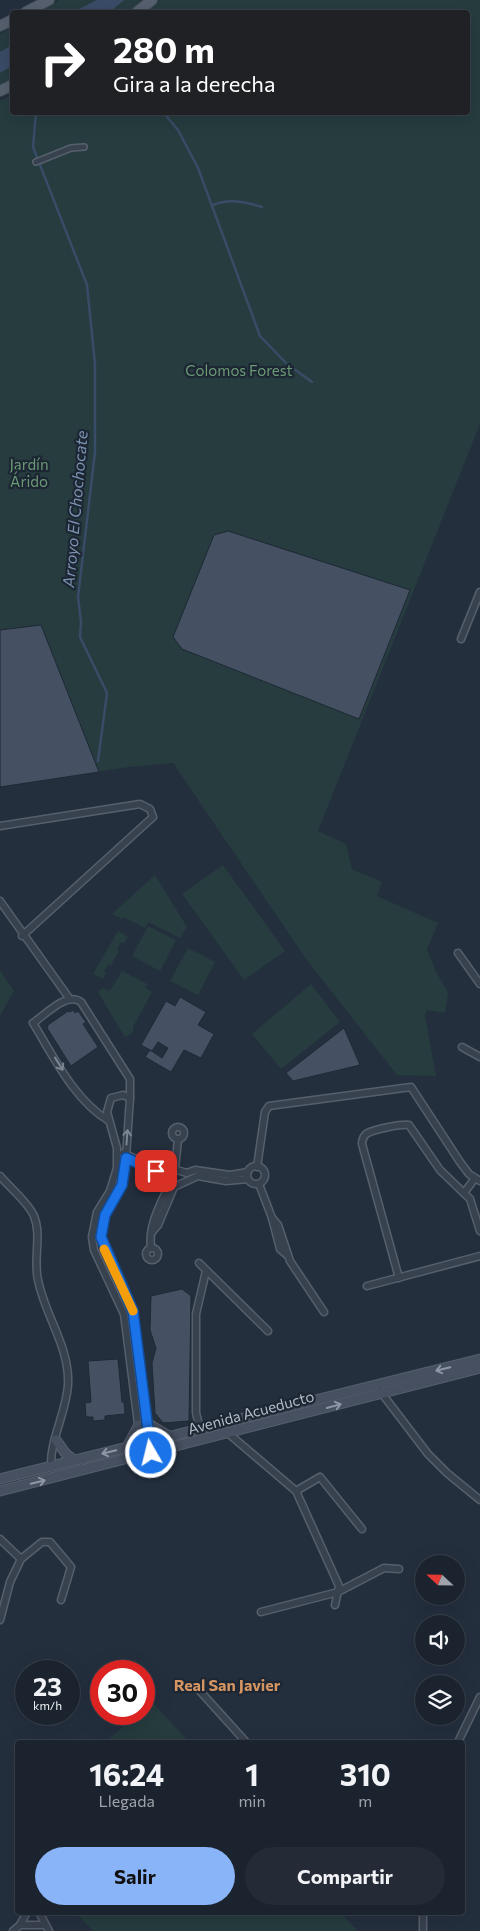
<!DOCTYPE html>
<html lang="es">
<head>
<meta charset="utf-8">
<style>
  body { margin:0; font-family:Commissioner,sans-serif; background:#242b36; color:#f1f3f6; height:100vh; display:flex; flex-direction:column; font-size:19px; white-space:nowrap }
  * { box-sizing:border-box; margin:0 }
  p { font-size:16px; color:#a0a4aa }
  .icon { flex:none; width:28px; height:28px; fill:none; stroke:currentColor; stroke-width:2; stroke-linecap:round; stroke-linejoin:round }
  .map { position:relative; flex:1; overflow:hidden }
  .panel { position:absolute; left:15px; top:1740px; width:450px; height:175px; display:flex; flex-direction:column; background:#1b232e; border-radius:5px; box-shadow:0 5px 20px #0002,0 0 0 1px #39404a }
  .panel>* { flex:none }
  .top-card { position:absolute; left:10px; top:10px; width:460px; height:105px; border-radius:5px; box-shadow:0 5px 20px #0002,0 0 0 1px #39404a; background:#202124; color:#fff; overflow:hidden }
  .needle { width:32px; rotate:292deg }
  .controls { position:absolute; left:415px; top:1555px; display:grid; gap:10px }
  .controls a { display:grid; place-items:center; width:50px; height:50px; border-radius:50%; background:#1b232e; box-shadow:0 5px 20px #0002,0 0 0 1px #39404a; font-size:25px }
  .speed { position:absolute; left:15px; top:1660px; display:flex; gap:10px; font-size:25px; font-weight:700; text-align:center }
  .speed>* { display:grid; place-content:center; width:65px; height:65px; border-radius:50%; background:#1b232e; box-shadow:0 5px 20px #0002,0 0 0 1px #39404a; line-height:1 }
  .speed small { font-size:12px; font-weight:400 }
  .speed .limit { border:8px solid #d22; background:#fff; color:#111 }
  .pin { position:absolute; display:grid; place-items:center; width:42px; height:42px; color:#fff; margin:-21px; border-radius:10px; box-shadow:0 2px 8px #0006 }
  .me { position:absolute; width:55px; margin:-28px; rotate:352deg; stroke-linejoin:round; filter:drop-shadow(0 0 4px #0008) }
  .turn { display:flex; align-items:center; gap:18px; height:105px; padding:0 20px; font-size:22px }
  .turn .icon { width:65px; height:65px; stroke-width:2.5 }
  .turn b { display:block; font-size:35px; line-height:42px }
  .eta { display:flex; justify-content:space-evenly; align-items:center; height:85px; text-align:center }
  .eta b { font-size:30px; font-weight:700; line-height:35px }
  .action { display:flex; gap:10px; margin-top:auto; padding:10px 20px }
  .action a { flex:1; height:58px; border-radius:30px; background:#8ab4f8; color:#111; font-size:20px; font-weight:700; line-height:58px; text-align:center }
  .action a+a { background:#242b36; color:#f1f3f6 }
  .map>svg:first-child { display:block }
  .green { fill:#263c3f }
  .water { fill:#394c67 }
  .lines { fill:none; stroke-linecap:round; stroke-linejoin:round }
  .stream { stroke:#394c67; stroke-width:2.5 }
  .building { fill:#455162; stroke:#1f2835 }
  .pedestrian-casing { stroke:#565f6c; stroke-width:8 }
  .minor-casing { stroke:#565f6c; stroke-width:9 }
  .secondary-casing { stroke:#565f6c; stroke-width:11 }
  .primary-casing { stroke:#414a57; stroke-width:12 }
  .pedestrian { stroke:#38414e; stroke-width:5 }
  .minor { stroke:#38414e; stroke-width:6 }
  .secondary { stroke:#465061; stroke-width:9 }
  .primary { stroke:#56606e; stroke-width:10 }
  .oneway { stroke:#7c8592 }
  .oneway2 { stroke:#8e96a5 }
  .route-casing { stroke:#114b97; stroke-width:12 }
  .route { stroke:#1a73e8; stroke-width:9 }
  .slow { stroke:#f59e0b; stroke-width:9 }
  .labels { text-anchor:middle; stroke-width:4.5; stroke-linejoin:round; paint-order:stroke }
  .park-label { font-size:15px; fill:#6b9a76; stroke:#1d2633 }
  .street-label { font-size:15px; fill:#b4bcc9; stroke:#1d2633 }
  .water-label { font-size:16px; font-style:italic; fill:#7c92b1; stroke:#1d2633 }
  .neighbourhood-label { font-size:16px; font-weight:bold; fill:#d59563; stroke:#1d2633 }
</style>
</head>
<body>
<div class="map">
<svg width="480" height="1931" viewBox="0 0 480 1931">
  <rect width="100%" height="100%" fill="#242f3e"/>
  <g class="green">
    <path d="M59,0H146L132,12H40Z"/>
    <path d="M159,0H480V424L318,831L346,844L352,869L382,882L377,896L438,923L427,949L436,972L448,993L445,1013L427,1010L425,1015L436,1076L397,1075L306,959L173,763L129,767L0,787V101L12,95V112H468V12H144Z"/>
    <path d="M12,27V81L0,88V34Z"/>
    <path d="M223,865L285,951L244,980L182,894Z"/>
    <path d="M155,875L187,927L180,938L148,922L145,928L123,917L122,919L112,914Z"/>
    <path d="M148,926L176,940L160,971L132,956Z"/>
    <path d="M118,931L128,937L124,943L121,942L117,949L119,951L111,965L109,964L104,971L106,973L103,979L93,974Z"/>
    <path d="M188,948L215,962L198,995L170,981Z"/>
    <path d="M0,970L14,991L0,1016Z"/>
    <path d="M122,971L147,984L145,988L152,992L133,1027V1032L126,1037C122,1034 103,1000 98,992L103,988L110,991Z"/>
    <path d="M311,984L340,1022L281,1069L252,1034Z"/>
    <path d="M151,1701L189,1742H106L137,1714H144V1708Z"/>
    <path d="M76,1913H341L358,1931H93Z"/>
  </g>
  <g class="water">
    <path d="M97,0H124L110,12H73Z"/>
    <path d="M12,45V66L0,73V52Z"/>
  </g>
  <g class="lines">
    <g class="stream">
      <path d="M36,112L33,147L87,285L95,364V452L78,597L81,622L80,637L107,693L98,761"/>
      <path d="M163,112L178,130L198,168L260,336L286,363L312,382"/>
      <path d="M213,205C230,198 245,202 262,207"/>
    </g>
  </g>
  <g class="building">
    <path d="M228,531L410,590L359,719L182,649L173,637L214,535Z"/>
    <path d="M41,625L99,772L0,787V630Z"/>
    <path d="M180,997L206,1012L198,1025L214,1034L201,1058L184,1050L171,1072L145,1057L150,1050L162,1058L168,1048L158,1042L152,1051L141,1045L166,1001L175,1006Z"/>
    <path d="M73,1010L75,1013L78,1011L86,1022L83,1024L98,1047L71,1066L47,1028L48,1025L68,1011L70,1012Z"/>
    <path d="M344,1028L360,1065L293,1081L286,1073Z"/>
    <path d="M182,1289L191,1296L189,1421L163,1423L155,1413L152,1363L156,1348L150,1330L151,1296Z"/>
    <path d="M118,1359L122,1402H124L125,1414L105,1416V1420L93,1421V1417H86L85,1403L91,1402L88,1361Z"/>
  </g>
  <g class="lines">
    <defs>
      <path id="pedestrian" d="M36,162L71,148L84,147"/>
      <g id="minor">
        <path d="M461,639L480,592"/>
        <path d="M0,826L140,804L150,809L153,817L22,936"/>
        <path d="M0,901L69,998"/>
        <path d="M458,953L480,984"/>
        <path d="M462,1047L480,1057"/>
        <path d="M109,1121C74,1100 54,1057 33,1023C45,1015 67,991 81,1002L130,1079V1098"/>
        <circle cx="178" cy="1133" r="6"/>
        <path d="M123,1153L167,1173"/>
        <circle cx="256" cy="1175" r="9"/>
        <path d="M257,1167L265,1112L269,1106L411,1087L460,1162L469,1174L480,1181"/>
        <path d="M175,1169L178,1139"/>
        <path d="M248,1172L230,1175L195,1170L187,1173L173,1169L166,1178L168,1183L174,1187L198,1176L226,1181L248,1179"/>
        <path d="M0,1176C10,1188 28,1202 34,1216C42,1236 33,1259 38,1280C45,1316 70,1347 68,1385C66,1413 50,1440 51,1466"/>
        <path d="M259,1184L272,1218L278,1225L290,1261L324,1312"/>
        <path d="M464,1193L475,1178"/>
        <path d="M272,1218L280,1249L287,1255"/>
        <path d="M152,1232L158,1225L174,1187"/>
        <path d="M151,1248C148,1226 160,1205 169,1185"/>
        <circle cx="152" cy="1254" r="6"/>
        <path d="M199,1263L268,1331"/>
        <path d="M399,1278L362,1144C362,1140 363,1137 366,1134C374,1129 401,1124 409,1125L440,1170L470,1199L480,1231"/>
        <path d="M367,1286L480,1256"/>
        <path d="M380,1391L428,1454L447,1473L480,1500"/>
        <path d="M200,1429L196,1413V1314L206,1271"/>
        <path d="M229,1434L296,1491L339,1586L335,1605"/>
        <path d="M141,1447L124,1314L94,1250L92,1237L97,1212L110,1191L117,1168V1148L107,1112L111,1098L123,1095L130,1098L125,1171L118,1194L105,1215L101,1237L133,1311L151,1453"/>
        <path d="M296,1491L320,1477L362,1529"/>
        <path d="M0,1539L21,1559"/>
        <path d="M261,1612L338,1592L384,1568L399,1569"/>
        <path d="M0,1620L10,1582L21,1559L42,1542H50L71,1567L61,1600"/>
        <path d="M199,1690L246,1742"/>
        <path d="M458,1742L480,1697"/>
        <path d="M39,1912L49,1931"/>
        <path d="M423,1912V1931"/>
        <path d="M20,1925L27,1912"/>
        <path d="M13,1931L20,1925H44"/>
      </g>
      <g id="secondary">
        <path d="M147,1423L169,1436"/>
        <path d="M56,1440L66,1454L74,1460"/>
        <path d="M127,1447L139,1425"/>
        <path d="M0,1479L480,1359"/>
        <path d="M0,1491L480,1368"/>
      </g>
      <g id="primary">
        <path d="M26,12L49,0"/>
        <path d="M137,12L152,0"/>
        <path d="M0,26L12,20"/>
        <path d="M0,91L12,85"/>
      </g>
    </defs>
    <use href="#pedestrian" class="pedestrian-casing"/>
    <use href="#minor" class="minor-casing"/>
    <use href="#secondary" class="secondary-casing"/>
    <use href="#primary" class="primary-casing"/>
    <use href="#pedestrian" class="pedestrian"/>
    <use href="#minor" class="minor"/>
    <use href="#secondary" class="secondary"/>
    <use href="#primary" class="primary"/>
  </g>
  <defs><path id="oneway-shaft" d="M-6 0H5M1.5-3L5.5 0L1.5 3" fill="none" stroke-width="1.6" stroke-linecap="round" stroke-linejoin="round" transform="scale(1.25)"/></defs>
  <g class="oneway">
    <use href="#oneway-shaft" transform="translate(59 1064) rotate(58)"/>
    <use href="#oneway-shaft" transform="translate(127 1137) rotate(-86)"/>
  </g>
  <g class="oneway2">
    <use href="#oneway-shaft" transform="translate(443 1369) rotate(166)"/>
    <use href="#oneway-shaft" transform="translate(334 1406) rotate(-15)"/>
    <use href="#oneway-shaft" transform="translate(109 1452) rotate(166)"/>
    <use href="#oneway-shaft" transform="translate(38 1482) rotate(-14)"/>
  </g>
  <g class="lines">
    <defs>
      <path id="route" d="M151,1453L133,1311L101,1237L105,1215L122,1185L126,1158L156,1171"/>
    </defs>
    <use href="#route" class="route-casing"/>
    <use href="#route" class="route"/>
    <path class="slow" d="M104,1249L133,1311"/>
  </g>
  <g class="labels">
    <g class="park-label">
      <text x="239" y="376">Colomos Forest</text>
      <text x="29" y="470">Jardín<tspan x="29" dy="17">Árido</tspan></text>
    </g>
    <g class="street-label">
      <text transform="translate(251 1413) rotate(-15)" y="5">Avenida Acueducto</text>
    </g>
    <g class="water-label">
      <text transform="translate(75 509) rotate(-85)" y="6">Arroyo El Chochocate</text>
    </g>
    <g class="neighbourhood-label">
      <text x="227" y="1691">Real San Javier</text>
    </g>
  </g>
</svg>
<div class="controls">
<a><svg class="needle" viewBox="-14 -14 28 28"><path d="M0-13l5 13h-10z" fill="#e53935"/><path d="M0 13l5-13h-10z" fill="#a0a4aa"/></svg></a>
<a><svg class="icon" aria-label="sound" viewBox="0 0 24 24"><path d="M4 9h4l5-4v14l-5-4H4zM17 9q2 3 0 6"/></svg></a>
<a><svg class="icon" aria-label="layers" viewBox="0 0 24 24"><path d="M12 4l9 5-9 5-9-5zM3 14l9 5 9-5"/></svg></a>
</div>
<div class="speed"><div>23<small>km/h</small></div><div class="limit">30</div></div>
<div class="pin" style="left:156px;top:1171px;background:#d93025"><svg class="icon" aria-label="arrive" viewBox="0 0 24 24"><path d="M6 21V4h12l-3 4 3 4H6"/></svg></div>
<svg class="me" style="left:151px;top:1453px" viewBox="-20 -20 40 40"><circle r="17" fill="#1a73e8" stroke="#fff" stroke-width="3"/><path d="M0-11L8 9 0 5-8 9z" fill="#fff"/></svg>
<div class="top-card">
<div class="turn"><svg class="icon" aria-label="right" viewBox="0 0 24 24"><path d="M7 20v-9h11M14 6l5 5-5 5"/></svg><div><b>280 m</b>Gira a la derecha</div></div>
</div>
<section class="panel">
<div class="eta">
<div><b>16:24</b><p>Llegada</p></div>
<div><b>1</b><p>min</p></div>
<div><b>310</b><p>m</p></div>
</div>
<div class="action"><a>Salir</a><a>Compartir</a></div>
</section>
</div>
</body>
</html>
